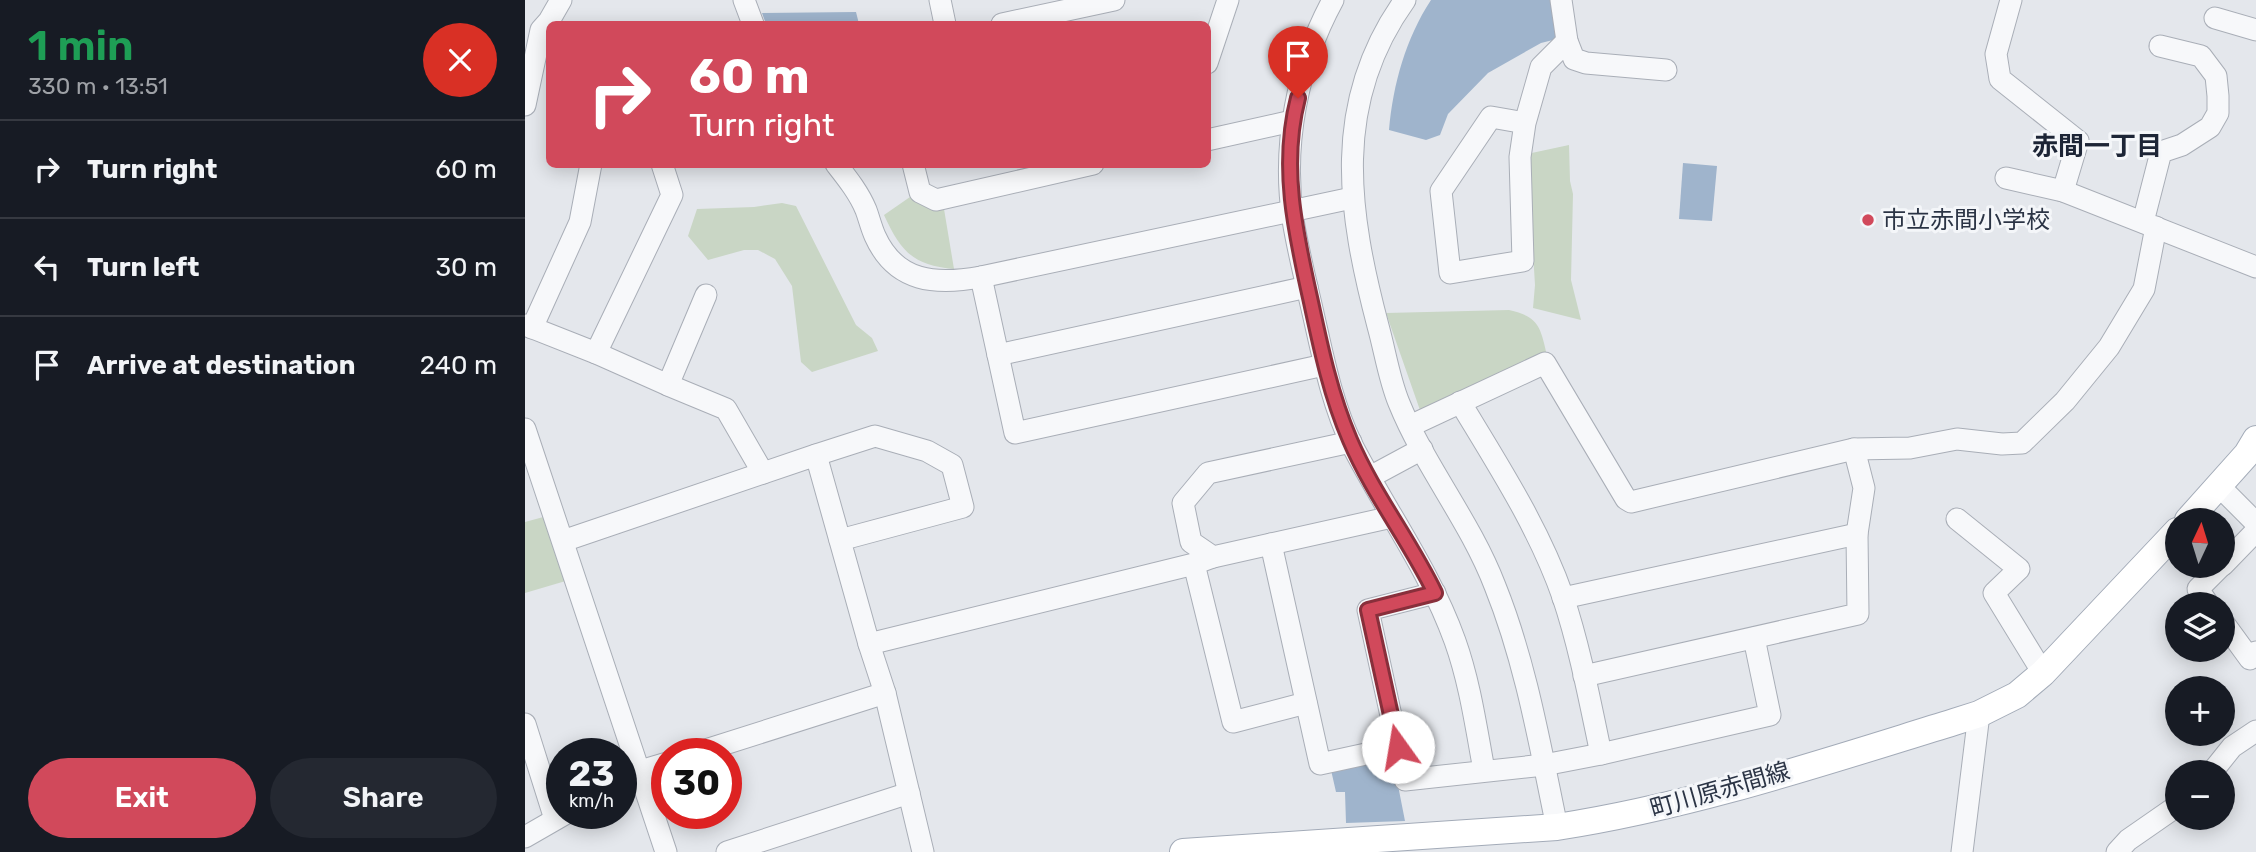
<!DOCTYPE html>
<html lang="en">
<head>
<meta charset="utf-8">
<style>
  body { margin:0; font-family:Rubik,"Noto Sans JP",sans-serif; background:#242831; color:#f1f3f6; height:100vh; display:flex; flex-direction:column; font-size:26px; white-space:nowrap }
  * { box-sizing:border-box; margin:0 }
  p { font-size:23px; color:#9ea1a6 }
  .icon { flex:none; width:38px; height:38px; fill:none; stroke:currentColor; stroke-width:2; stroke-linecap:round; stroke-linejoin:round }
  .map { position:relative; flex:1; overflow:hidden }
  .details { display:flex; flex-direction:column; background:#171b24; width:525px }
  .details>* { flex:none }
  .top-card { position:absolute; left:21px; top:21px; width:665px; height:147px; border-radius:10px; box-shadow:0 4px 18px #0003; background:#d1495b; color:#fff; overflow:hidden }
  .needle { width:46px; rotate:4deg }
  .controls { position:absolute; left:1640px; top:508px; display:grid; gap:14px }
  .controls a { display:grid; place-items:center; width:70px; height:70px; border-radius:50%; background:#171b24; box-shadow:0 4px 18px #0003; font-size:35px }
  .speed { position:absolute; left:21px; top:738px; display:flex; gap:14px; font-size:35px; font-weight:700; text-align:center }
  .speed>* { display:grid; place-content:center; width:91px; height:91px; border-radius:50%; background:#171b24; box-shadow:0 4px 18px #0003; line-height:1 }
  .speed small { font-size:18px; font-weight:400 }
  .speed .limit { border:10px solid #d22; background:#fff; color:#111 }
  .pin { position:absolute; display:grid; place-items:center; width:60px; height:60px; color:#fff; margin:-72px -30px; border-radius:50% 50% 50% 0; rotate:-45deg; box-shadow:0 0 7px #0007 }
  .pin .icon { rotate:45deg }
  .me { position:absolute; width:77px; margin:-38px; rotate:347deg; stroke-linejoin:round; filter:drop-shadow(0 0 5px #0008) }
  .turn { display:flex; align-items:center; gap:24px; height:147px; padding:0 28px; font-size:32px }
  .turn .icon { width:91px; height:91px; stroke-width:2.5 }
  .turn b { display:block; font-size:49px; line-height:60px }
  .round { display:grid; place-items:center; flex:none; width:74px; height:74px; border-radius:37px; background:#242831 }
  .summary { display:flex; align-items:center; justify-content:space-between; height:119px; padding:0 28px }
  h1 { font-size:42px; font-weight:600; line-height:52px; color:#1e9e55 }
  .primary-button { display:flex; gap:14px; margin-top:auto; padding:14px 28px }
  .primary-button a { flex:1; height:80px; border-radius:42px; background:#d1495b; color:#fff; font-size:28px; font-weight:600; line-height:80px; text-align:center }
  .primary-button a+a { background:#242831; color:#f1f3f6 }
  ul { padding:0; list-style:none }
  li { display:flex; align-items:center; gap:21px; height:98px; padding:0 28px; border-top:2px solid #363941 }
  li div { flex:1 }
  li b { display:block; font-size:26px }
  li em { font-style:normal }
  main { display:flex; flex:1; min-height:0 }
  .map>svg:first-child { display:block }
  .green { fill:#c9d6c5 }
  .water { fill:#9fb4cc }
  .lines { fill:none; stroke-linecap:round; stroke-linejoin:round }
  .minor-casing { stroke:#a9aeb7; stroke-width:23 }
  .major-casing { stroke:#a3abb8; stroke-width:28 }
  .minor { stroke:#f7f8fa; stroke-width:21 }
  .major { stroke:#fff; stroke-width:26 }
  .route-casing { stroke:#882f3b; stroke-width:18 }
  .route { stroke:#d1495b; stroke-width:12 }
  .poi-dot { fill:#d1495b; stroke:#f4f6f9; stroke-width:2.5 }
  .labels { text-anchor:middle; stroke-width:6; stroke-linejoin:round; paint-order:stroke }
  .poi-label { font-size:24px; fill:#2b3445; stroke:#f4f6f9; text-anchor:start }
  .street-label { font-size:24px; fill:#2b3445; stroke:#f4f6f9 }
  .neighbourhood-label { font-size:26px; font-weight:bold; fill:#1d2536; stroke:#f4f6f9 }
</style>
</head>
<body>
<main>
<section class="details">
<div class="summary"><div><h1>1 min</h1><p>330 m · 13:51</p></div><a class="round" style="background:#d93025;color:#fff"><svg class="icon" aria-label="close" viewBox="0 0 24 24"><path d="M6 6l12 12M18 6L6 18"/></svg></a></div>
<ul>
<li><svg class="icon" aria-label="right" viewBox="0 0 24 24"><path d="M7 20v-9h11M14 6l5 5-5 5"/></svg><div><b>Turn right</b></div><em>60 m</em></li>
<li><svg class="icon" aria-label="left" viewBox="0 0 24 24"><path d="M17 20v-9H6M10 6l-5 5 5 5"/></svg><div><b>Turn left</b></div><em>30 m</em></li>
<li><svg class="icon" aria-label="arrive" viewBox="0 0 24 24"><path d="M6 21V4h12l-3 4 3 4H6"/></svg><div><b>Arrive at destination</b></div><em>240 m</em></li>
</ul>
<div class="primary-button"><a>Exit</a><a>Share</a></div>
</section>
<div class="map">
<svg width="1731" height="852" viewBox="0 0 1731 852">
  <rect width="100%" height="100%" fill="#e4e7ec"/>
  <g class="green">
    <path d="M1044,145L1045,181L1048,194L1046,280L1056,320L1008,308L1010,285L1002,154Z"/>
    <path d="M385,197L405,208L419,209L429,269C388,265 376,252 359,215Z"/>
    <path d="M257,203L271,206L331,325L347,338L353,351L287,372L276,362L267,286L250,259L233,250H219L183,260L163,236L172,209L229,207Z"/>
    <path d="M984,310C1014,317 1015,326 1022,355L896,413L861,313Z"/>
    <path d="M22,516L44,580L0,593V522Z"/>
  </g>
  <g class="water">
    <path d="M906,0H1025L1032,39L1016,43L963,73L923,114L915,135L901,140L864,130C868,84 881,38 906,0Z"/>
    <path d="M331,12L334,24H241L237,13Z"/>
    <path d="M1158,163L1192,166L1187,221L1154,219Z"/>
    <path d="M858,758L869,765L880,821L821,823L820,792H811L806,770Z"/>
  </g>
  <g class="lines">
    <defs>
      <g id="minor">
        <path d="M219,0L228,24"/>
        <path d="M415,0L420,24"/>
        <path d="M808,0C772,66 757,145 768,220C773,251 781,282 788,313C798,357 807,404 827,445C861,511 905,571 930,641C945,683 951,727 959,770"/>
        <path d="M880,0C806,103 823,212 853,326C860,351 864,379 874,403C900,467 945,521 970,586C1001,663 1015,746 1032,827"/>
        <path d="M1036,0L1042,41L1049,59L1061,63L1141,70"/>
        <path d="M1486,0L1471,54L1475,79L1553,141L1538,191"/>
        <path d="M1690,18L1731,30"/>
        <path d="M477,24L589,0"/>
        <path d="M682,63L703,0"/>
        <path d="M0,105L16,30L24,21L36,0"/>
        <path d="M1000,123L995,157L998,261L925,273L916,191L966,117L1000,123L1016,67L1042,41"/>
        <path d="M682,140L767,121"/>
        <path d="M311,164C322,178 334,193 341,210C344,218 346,227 350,236C371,283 411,285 456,277L827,198"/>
        <path d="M388,164L395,192L411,200L568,164"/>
        <path d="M1481,178L1538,191L1731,267"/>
        <path d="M1618,222L1636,152L1657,145L1685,127L1693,113V96L1691,76L1676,56L1635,46"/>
        <path d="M456,277L490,433L799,365"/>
        <path d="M0,325L71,353L147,195L137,164"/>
        <path d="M7,328L55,222L66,164"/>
        <path d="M71,353L143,385L181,295"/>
        <path d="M473,355L782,287"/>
        <path d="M143,385L201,409L238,473"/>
        <path d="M935,402C973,465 1014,528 1038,597C1055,648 1065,702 1076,754L1245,715L1229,638"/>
        <path d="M885,426L1020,363L1101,499L1106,502L1329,449L1385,448L1432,439L1477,444L1497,443L1540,401L1584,347L1619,289L1631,227"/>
        <path d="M0,429L141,852"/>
        <path d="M826,442L683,473L658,503L666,542L688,557L867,517"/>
        <path d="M291,455L350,436L402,451L427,465L438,507L315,540"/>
        <path d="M845,477L897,449"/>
        <path d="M1694,486L1731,523"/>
        <path d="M1432,519L1494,569L1469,593L1518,673"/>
        <path d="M38,541L291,455L344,644L360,693L398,852"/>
        <path d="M746,544L795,764L873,747"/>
        <path d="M669,564L708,722L781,703"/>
        <path d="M1698,565L1731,531"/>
        <path d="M910,593L843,610L880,780L1019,765L1076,754"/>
        <path d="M1038,598L1332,534"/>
        <path d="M1683,604L1673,589L1697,565"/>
        <path d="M1698,622L1725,659L1731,652"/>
        <path d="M344,644L669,564L688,557"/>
        <path d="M1059,676L1333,614L1332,534L1339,488L1329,449"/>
        <path d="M0,724L30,819"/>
        <path d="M168,754L360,693"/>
        <path d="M1687,772L1707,747L1731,731"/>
        <path d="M96,782L115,771L142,763"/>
        <path d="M0,837L40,814"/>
        <path d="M202,852L384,793"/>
        <path d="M1437,852L1454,714"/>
        <path d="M1592,852L1603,840L1652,806"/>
      </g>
      <g id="major">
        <path d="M1663,520L1722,454L1731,439"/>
        <path d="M658,852L1032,827C1168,806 1299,762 1429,722L1454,714L1492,695L1518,673L1652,531"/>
      </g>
    </defs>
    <use href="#minor" class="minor-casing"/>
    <use href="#major" class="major-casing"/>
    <use href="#minor" class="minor"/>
    <use href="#major" class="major"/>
  </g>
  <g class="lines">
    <defs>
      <path id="route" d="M773,98C755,167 771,235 786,302C796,349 806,396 825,440C848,494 885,541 910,593L843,610L873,747"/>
    </defs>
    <use href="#route" class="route-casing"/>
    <use href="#route" class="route"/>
  </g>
  <circle class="poi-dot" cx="1343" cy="220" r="7"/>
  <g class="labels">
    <g class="poi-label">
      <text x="1357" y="228">市立赤間小学校</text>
    </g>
    <g class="street-label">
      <text transform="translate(1195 790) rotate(-16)" y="8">町川原赤間線</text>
    </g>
    <g class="neighbourhood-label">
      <text x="1572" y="155">赤間一丁目</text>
    </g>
  </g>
</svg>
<div class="controls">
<a><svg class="needle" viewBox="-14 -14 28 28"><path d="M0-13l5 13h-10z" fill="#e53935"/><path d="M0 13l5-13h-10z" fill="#9ea1a6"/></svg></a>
<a><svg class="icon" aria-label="layers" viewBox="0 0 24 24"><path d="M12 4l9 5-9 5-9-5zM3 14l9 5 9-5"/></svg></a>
<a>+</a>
<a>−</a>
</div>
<div class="speed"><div>23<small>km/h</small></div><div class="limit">30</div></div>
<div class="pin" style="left:773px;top:98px;background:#d93025"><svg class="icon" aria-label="arrive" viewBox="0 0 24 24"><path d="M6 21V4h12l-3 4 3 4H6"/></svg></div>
<svg class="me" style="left:873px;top:747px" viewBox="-20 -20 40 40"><circle r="19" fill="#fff"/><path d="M0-13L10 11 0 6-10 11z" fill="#d1495b"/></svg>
<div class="top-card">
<div class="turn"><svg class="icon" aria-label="right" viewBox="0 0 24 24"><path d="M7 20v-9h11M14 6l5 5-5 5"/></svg><div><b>60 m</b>Turn right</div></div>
</div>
</div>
</main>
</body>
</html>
